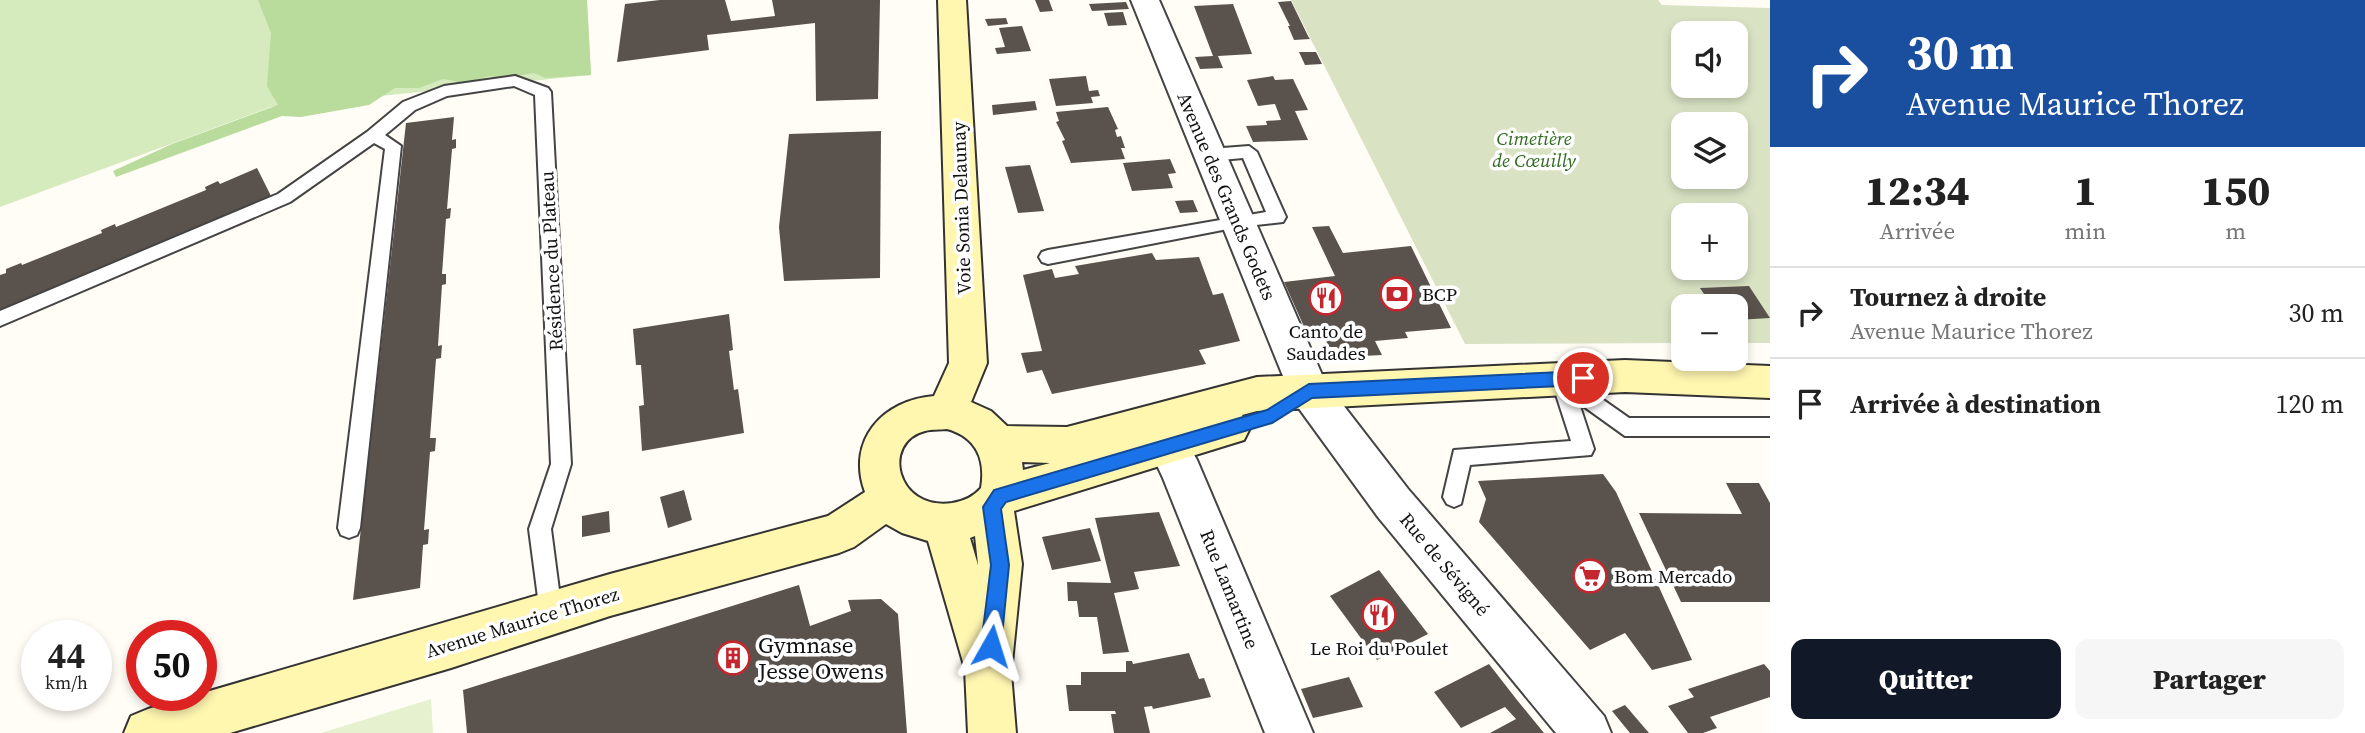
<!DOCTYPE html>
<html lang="fr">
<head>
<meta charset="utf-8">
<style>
  body { margin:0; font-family:"Source Serif 4",serif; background:#f6f6f6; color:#222; height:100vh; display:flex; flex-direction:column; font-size:26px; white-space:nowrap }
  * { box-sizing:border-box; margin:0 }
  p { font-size:23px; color:#767676 }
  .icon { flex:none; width:38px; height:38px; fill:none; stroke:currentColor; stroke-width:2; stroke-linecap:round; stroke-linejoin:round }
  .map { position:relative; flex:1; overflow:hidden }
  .sheet { display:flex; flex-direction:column; background:#fff; width:595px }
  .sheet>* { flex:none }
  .top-card { background:#1a4fa0; color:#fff; overflow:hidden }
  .tools { position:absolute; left:1671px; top:21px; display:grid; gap:14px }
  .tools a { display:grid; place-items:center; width:77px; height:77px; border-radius:14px; background:#fff; box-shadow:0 4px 10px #0003; font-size:35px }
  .speed { position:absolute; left:21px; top:620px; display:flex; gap:14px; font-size:35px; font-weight:700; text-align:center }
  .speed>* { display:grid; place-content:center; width:91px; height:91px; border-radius:50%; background:#fff; box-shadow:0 4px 10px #0003; line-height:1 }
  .speed small { font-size:18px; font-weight:400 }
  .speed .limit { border:10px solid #d22; background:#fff; color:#111 }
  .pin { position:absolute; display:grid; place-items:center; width:60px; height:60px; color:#fff; margin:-30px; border:4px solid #fff; border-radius:50%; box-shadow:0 2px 7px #0007 }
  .me { position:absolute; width:77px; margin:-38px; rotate:6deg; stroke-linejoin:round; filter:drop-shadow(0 0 5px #0008) }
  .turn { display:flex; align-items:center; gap:24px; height:147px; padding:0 21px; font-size:32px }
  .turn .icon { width:91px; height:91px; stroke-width:2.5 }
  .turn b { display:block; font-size:49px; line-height:60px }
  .eta { display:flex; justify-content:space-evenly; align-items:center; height:119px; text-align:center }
  .eta b { font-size:42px; font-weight:800; line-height:49px }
  .button { display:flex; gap:14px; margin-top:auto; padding:14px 21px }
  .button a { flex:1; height:80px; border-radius:14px; background:#111827; color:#fff; font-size:28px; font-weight:800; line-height:80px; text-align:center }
  .button a+a { background:#f6f6f6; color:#222 }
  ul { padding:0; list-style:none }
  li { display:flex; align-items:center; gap:21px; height:91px; padding:0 21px; border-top:2px solid #e0e0e0 }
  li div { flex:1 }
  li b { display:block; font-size:26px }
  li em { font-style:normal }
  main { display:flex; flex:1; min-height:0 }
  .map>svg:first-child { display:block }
  .green { fill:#d5ebbd }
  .forest { fill:#b9dc9c }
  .cemetery { fill:#d9e3c4; fill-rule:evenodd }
  .pitch { fill:#e6f2cf }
  .building { fill:#5a524d }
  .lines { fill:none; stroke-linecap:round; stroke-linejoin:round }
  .service-casing { stroke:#444; stroke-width:4 }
  .minor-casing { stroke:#444; stroke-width:4 }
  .tertiary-casing { stroke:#444; stroke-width:4 }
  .secondary-casing { stroke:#333; stroke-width:4 }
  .service { fill:#fff; fill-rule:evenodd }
  .minor { fill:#fff; fill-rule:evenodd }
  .tertiary { fill:#fff; fill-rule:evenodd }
  .secondary { fill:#fff6b0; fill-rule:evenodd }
  .route { fill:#1a73e8; stroke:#114b97; stroke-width:2 }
  .labels { text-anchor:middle; stroke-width:7; stroke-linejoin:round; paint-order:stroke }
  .park-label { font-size:19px; font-style:italic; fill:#2f6b1f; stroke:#fff }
  .street-label { font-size:19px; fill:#111; stroke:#fff }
  .poi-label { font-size:19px; fill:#111; stroke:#fff; text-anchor:start }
  .near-poi-label { font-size:23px; fill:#111; stroke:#fff; text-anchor:start }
</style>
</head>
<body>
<main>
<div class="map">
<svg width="1770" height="733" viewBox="0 0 1770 733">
  <rect width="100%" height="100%" fill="#fffdf5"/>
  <path class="green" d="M0,0H587L591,75L271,107L0,207Z"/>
  <path class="forest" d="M258,0H587L591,75L545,78L534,73L505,78L490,76L465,83L443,79L419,88H395L369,105L301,117L282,116L116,177L113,171L172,144L278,105L267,86L271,33Z"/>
  <path class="cemetery" d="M1291,0H1658L1662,5L1770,8V343H1736V306H1684L1683,343L1465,344ZM1684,33H1736V86H1684ZM1684,124H1736V177H1684ZM1684,215H1736V268H1684Z"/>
  <path class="pitch" d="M431,699L433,733H321Z"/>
  <g class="building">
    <path d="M660,0H725L731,21L775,16L772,0H880L878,99L816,101L815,23L707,35L709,50L617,62L625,4Z"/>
    <path d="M1035,0H1049L1053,11L1040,12Z"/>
    <path d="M1291,1L1308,36L1310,39L1294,40L1288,26H1290L1278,2Z"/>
    <path d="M1126,2L1129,9L1092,11L1089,4Z"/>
    <path d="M1233,4L1252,54L1218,56L1223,68L1200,69L1195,57L1213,56L1194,6Z"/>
    <path d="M1123,12L1127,25L1108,26L1104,13Z"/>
    <path d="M1006,18L1008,24L988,26L985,19Z"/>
    <path d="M1022,26L1031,51L997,54L995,48L1005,47L999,28Z"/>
    <path d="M1299,52H1316L1322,64L1305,65Z"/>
    <path d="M1086,76L1089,91L1098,90L1100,96L1091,97L1093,103L1056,106L1049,79Z"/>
    <path d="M1273,76L1275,80L1293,79L1308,110L1295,111L1308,140L1253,142L1246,126L1267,125L1266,121L1281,120L1275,104L1258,106L1247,80Z"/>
    <path d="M1035,101L1037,110L993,115L992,105Z"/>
    <path d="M1108,107L1118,129L1115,130L1117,137L1121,136L1125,148H1121L1125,159L1071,163L1062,141L1065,140L1056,122L1059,121L1056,112Z"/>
    <path d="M454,117L452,140L456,139V148L452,149L447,209L451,208L450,218L446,219L442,274H446V284L442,285L438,346L442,345L441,358L436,359L430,438H436L435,451L430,452L424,530L429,529L428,544L423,545L420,588L353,600L406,123Z"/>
    <path d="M881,131L880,278L784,281L779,227L789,134Z"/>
    <path d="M1170,159L1176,173L1168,174L1173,188L1132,191L1123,163Z"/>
    <path d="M1030,165L1044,211L1018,213L1005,167Z"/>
    <path d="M257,168L271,196L0,312V275L6,273V269L21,263L22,265L102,233L101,230L115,224L116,227L206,190L205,187L218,181L220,184Z"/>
    <path d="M1193,200L1198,212L1180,213L1175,201Z"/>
    <path d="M1329,226L1343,253L1411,246L1451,328L1405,332L1408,338L1375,341L1382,355L1343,357L1337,347H1329L1325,339L1310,340L1284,282L1335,276L1312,227Z"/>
    <path d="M1152,253L1156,260L1199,257L1213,295L1223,293L1240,341L1199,350L1206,364L1052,394L1042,370L1027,373L1021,353L1042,351L1023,275L1052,269L1055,278L1079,274L1075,266Z"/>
    <path d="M1749,286L1770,318L1736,320V306H1712L1700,288Z"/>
    <path d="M729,314L733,350L729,351L734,390L738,389L744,433L642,451L639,406L644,405L641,365H636L633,329Z"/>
    <path d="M1603,474L1616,492L1692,660L1652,670L1625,633L1590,650L1479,522L1486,499L1478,481Z"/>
    <path d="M1726,483H1759L1770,503V602H1681L1639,513L1742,514Z"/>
    <path d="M684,490L692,520L668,528L660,497Z"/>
    <path d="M609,511L610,532L582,537V516Z"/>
    <path d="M1159,512L1180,566L1134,572L1139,589L1114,593L1129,652L1103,654L1097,617H1079L1077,601H1068L1067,582L1111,583L1095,518Z"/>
    <path d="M1090,528L1101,561L1052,570L1042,537Z"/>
    <path d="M1379,570L1428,634L1377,660L1330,596Z"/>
    <path d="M799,585L810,626L851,611L848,600L881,599L898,614L907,733H467L463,690Z"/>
    <path d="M1189,653L1199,679L1204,678L1211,697L1153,709L1152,706L1144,707L1150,733H1114L1111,714H1116L1115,711H1069L1066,685H1081V672H1126V661H1132L1133,664Z"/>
    <path d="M1489,664L1517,700L1544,733H1490L1516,719L1505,707L1461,728L1434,692Z"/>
    <path d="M1764,664L1770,671V697L1710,717L1717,728L1703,733H1688L1668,706L1694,697L1688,689Z"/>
    <path d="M1349,677L1363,707L1313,718L1301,689Z"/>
    <path d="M1625,705L1649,733H1630L1612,711Z"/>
  </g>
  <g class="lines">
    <defs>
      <g id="service">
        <path d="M515,76L548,88L551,92L571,464L551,529L562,613L559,621L551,624L543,621L540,613L529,529L551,464L535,95L514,86L447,96L415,110L385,135L401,146L360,528L357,535L349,538L341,535L338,528L385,149L374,143L290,202L0,326V311L278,194L367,132L403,102L444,86Z"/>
        <path d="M1249,146L1257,152L1286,217L1283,222L1238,227L1048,264L1042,262L1039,257L1042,252L1048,250L1266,212L1243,158L1210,161L1202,155L1210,149Z"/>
        <path d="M1562,371L1629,418H1770V436H1625L1579,403L1594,449L1591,455L1470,465L1461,504L1454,507L1447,504L1443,497L1454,450L1571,441L1551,379L1554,373Z"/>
      </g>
      <g id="minor">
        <path d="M1131,0H1159L1329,391L1323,403L1309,408L1295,403L1289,391Z"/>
        <path d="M1168,428L1182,433L1197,460L1313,733H1265L1163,478L1148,446L1154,433Z"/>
      </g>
      <path id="tertiary" d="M1309,374L1323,379L1408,489L1604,716L1611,733H1556L1378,517L1295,403L1289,391L1295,379Z"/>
      <path id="secondary" d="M938,0H966L987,363L971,402L991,411L1007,426L1067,427L1257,377L1625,360L1770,366V398L1625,392L1257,411L1242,415L1250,428L1244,440L1014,511L1022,564L1011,673L1016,733H968L965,669L928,541L902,533L886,524L854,547L839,553L610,616L451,668L230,733H124L131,716L148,709L610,574L828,516L865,492C846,440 883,400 934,396L949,363ZM947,429C976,437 986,459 981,488C973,497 964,501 952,503C896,511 881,442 925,431C932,429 940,430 947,429ZM1022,462L1050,463L1023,470ZM975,536L978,564V565L970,538Z"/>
    </defs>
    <use href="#service" class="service-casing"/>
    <use href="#minor" class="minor-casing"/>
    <use href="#tertiary" class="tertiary-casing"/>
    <use href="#secondary" class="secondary-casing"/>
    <use href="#service" class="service"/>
    <use href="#minor" class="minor"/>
    <use href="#tertiary" class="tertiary"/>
    <use href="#secondary" class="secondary"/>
  </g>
  <path class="route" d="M1583,371L1588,373L1591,378L1588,383L1583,385L1312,398L1272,423L1006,502L1001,509L1009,565L1001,646L998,653L991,655L984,653L981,646L991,565L983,507L994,490L1267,410L1309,384Z"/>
  <defs>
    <symbol id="bank-ring" viewBox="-11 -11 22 22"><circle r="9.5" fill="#fff" stroke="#c4262e" stroke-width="1.5"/><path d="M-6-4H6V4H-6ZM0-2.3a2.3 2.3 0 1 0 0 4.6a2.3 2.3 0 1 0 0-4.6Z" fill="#c4262e"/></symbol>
    <symbol id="restaurant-ring" viewBox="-11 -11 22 22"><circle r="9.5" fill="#fff" stroke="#c4262e" stroke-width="1.5"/><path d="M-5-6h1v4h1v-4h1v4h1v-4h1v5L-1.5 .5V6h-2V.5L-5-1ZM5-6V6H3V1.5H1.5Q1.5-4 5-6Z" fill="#c4262e"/></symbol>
    <symbol id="supermarket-ring" viewBox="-11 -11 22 22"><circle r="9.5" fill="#fff" stroke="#c4262e" stroke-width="1.5"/><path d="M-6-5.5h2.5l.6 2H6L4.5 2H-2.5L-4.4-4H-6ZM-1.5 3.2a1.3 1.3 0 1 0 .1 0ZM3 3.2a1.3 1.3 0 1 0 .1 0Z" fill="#c4262e"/></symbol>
    <symbol id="building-ring" viewBox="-11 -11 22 22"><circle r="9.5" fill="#fff" stroke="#c4262e" stroke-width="1.5"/><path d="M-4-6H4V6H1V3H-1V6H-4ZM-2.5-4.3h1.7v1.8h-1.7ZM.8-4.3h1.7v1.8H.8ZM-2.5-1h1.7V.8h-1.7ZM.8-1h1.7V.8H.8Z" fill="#c4262e"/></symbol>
  </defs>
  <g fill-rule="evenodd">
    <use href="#bank-ring" x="1378" y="275" width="38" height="38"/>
    <use href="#restaurant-ring" x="1307" y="279" width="38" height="38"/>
    <use href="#supermarket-ring" x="1571" y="557" width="38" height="38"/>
    <use href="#restaurant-ring" x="1360" y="596" width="38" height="38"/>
    <use href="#building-ring" x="714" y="639" width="38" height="38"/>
  </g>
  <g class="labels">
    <g class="park-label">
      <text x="1534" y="145">Cimetière<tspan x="1534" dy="22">de Cœuilly</tspan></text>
    </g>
    <g class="street-label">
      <text transform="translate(1227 196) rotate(67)" y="7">Avenue des Grands Godets</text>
      <text transform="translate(961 208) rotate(-92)" y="7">Voie Sonia Delaunay</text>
      <text transform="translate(551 261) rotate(-93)" y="7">Résidence du Plateau</text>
      <text transform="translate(1445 564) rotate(50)" y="7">Rue de Sévigné</text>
      <text transform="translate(1230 589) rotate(68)" y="7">Rue Lamartine</text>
      <text transform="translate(522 622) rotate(-17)" y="7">Avenue Maurice Thorez</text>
    </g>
    <g class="poi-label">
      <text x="1422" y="301">BCP</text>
      <text x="1326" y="338" text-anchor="middle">Canto de<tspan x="1326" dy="22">Saudades</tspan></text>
      <text x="1614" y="583">Bom Mercado</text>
      <text x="1379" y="655" text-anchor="middle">Le Roi du Poulet</text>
    </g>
    <g class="near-poi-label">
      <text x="758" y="653">Gymnase<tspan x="758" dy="26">Jesse Owens</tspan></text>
    </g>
  </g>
</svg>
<div class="tools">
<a><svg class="icon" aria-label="sound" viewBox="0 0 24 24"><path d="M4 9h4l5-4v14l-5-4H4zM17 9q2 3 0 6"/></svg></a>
<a><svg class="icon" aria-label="layers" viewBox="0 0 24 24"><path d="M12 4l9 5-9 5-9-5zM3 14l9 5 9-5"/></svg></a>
<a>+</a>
<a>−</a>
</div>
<div class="speed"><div>44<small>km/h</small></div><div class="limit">50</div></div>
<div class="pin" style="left:1583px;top:378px;background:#d93025"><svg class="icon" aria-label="arrive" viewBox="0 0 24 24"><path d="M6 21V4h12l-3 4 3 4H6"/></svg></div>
<svg class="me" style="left:991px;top:646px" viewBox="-20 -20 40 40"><path d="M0-17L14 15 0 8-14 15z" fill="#1a73e8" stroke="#fff" stroke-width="4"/></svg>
</div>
<section class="sheet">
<div class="top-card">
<div class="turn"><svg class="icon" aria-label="right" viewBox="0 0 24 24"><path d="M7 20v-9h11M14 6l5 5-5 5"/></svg><div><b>30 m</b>Avenue Maurice Thorez</div></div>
</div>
<div class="eta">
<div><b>12:34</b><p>Arrivée</p></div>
<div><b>1</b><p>min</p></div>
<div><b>150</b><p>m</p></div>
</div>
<ul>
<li><svg class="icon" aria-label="right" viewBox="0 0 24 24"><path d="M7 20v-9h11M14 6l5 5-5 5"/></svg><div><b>Tournez à droite</b><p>Avenue Maurice Thorez</p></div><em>30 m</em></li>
<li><svg class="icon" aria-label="arrive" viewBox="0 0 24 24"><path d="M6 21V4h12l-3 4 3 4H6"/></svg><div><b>Arrivée à destination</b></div><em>120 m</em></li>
</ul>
<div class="button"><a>Quitter</a><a>Partager</a></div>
</section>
</main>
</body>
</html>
